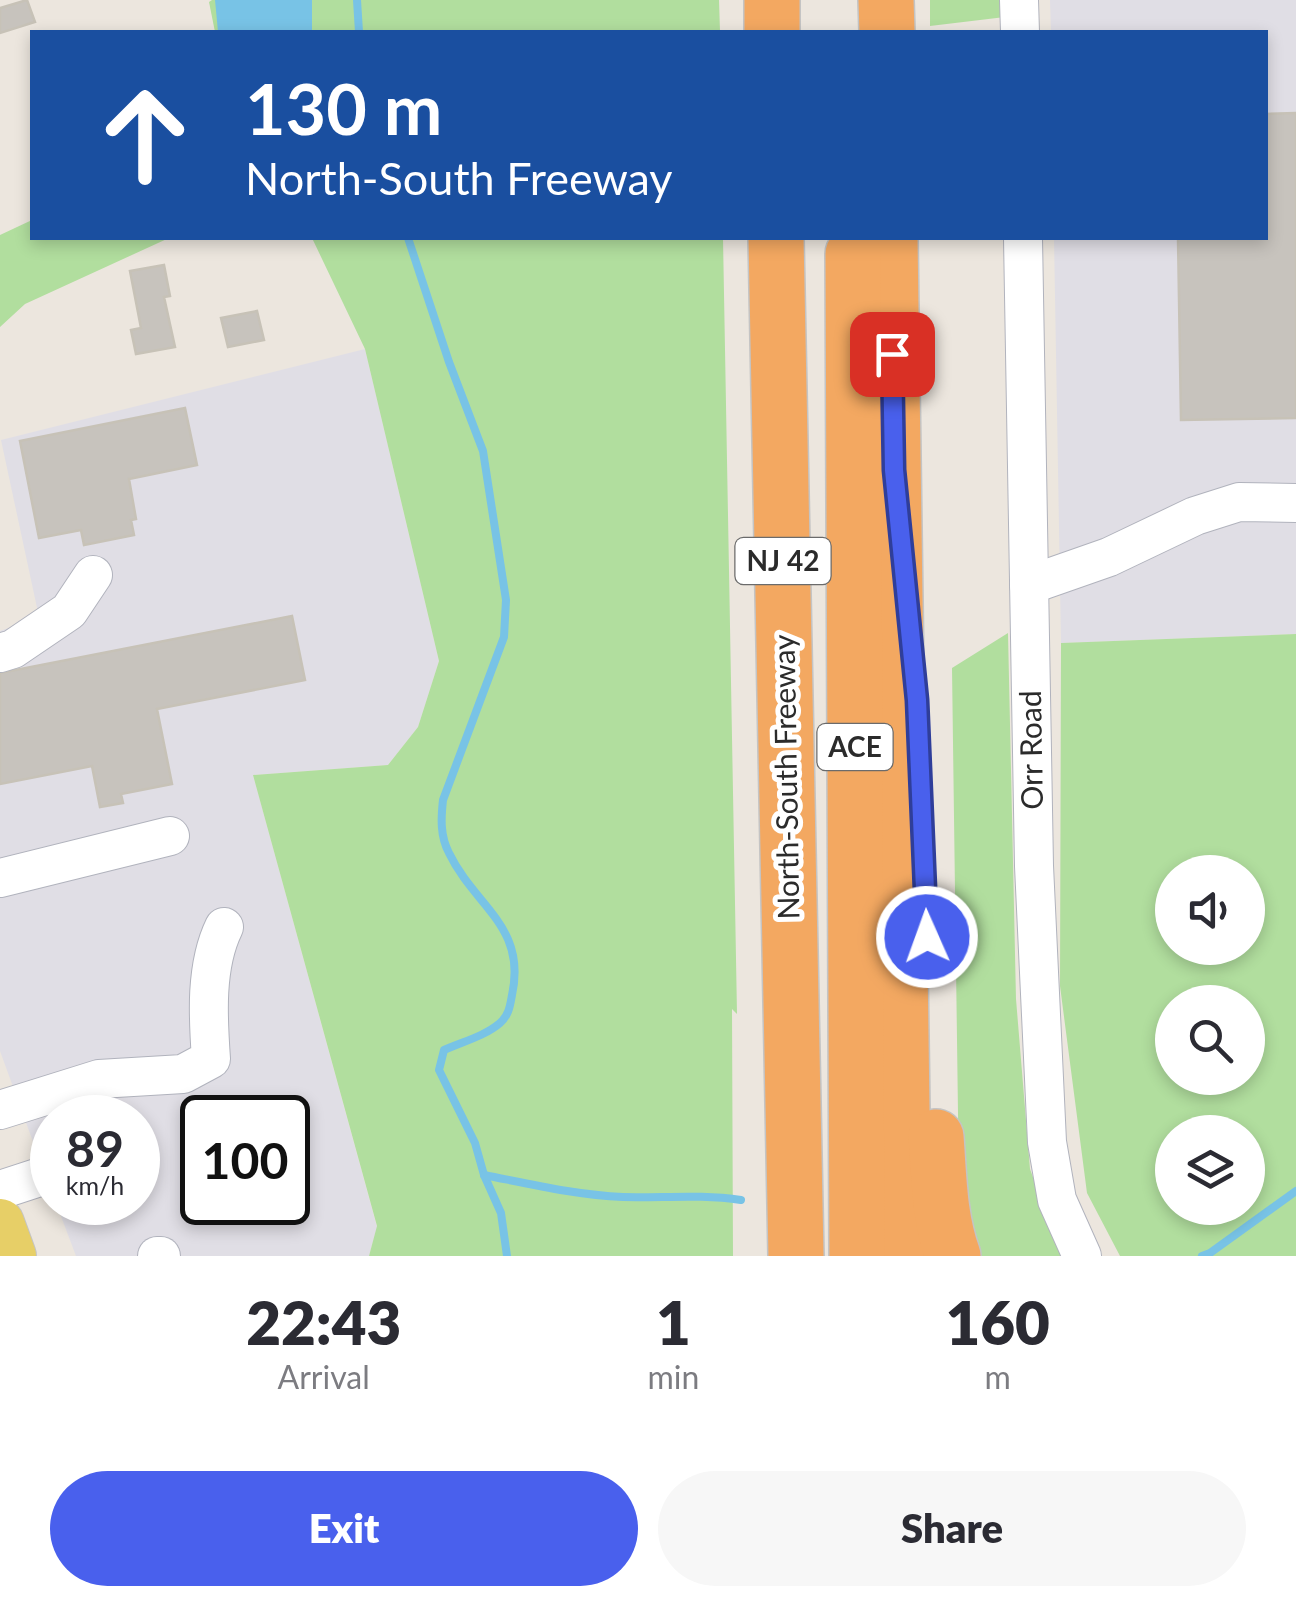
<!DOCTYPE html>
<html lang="en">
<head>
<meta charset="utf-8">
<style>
  body { margin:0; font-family:Lato,sans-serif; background:#f7f7f7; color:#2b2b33; height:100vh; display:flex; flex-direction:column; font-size:38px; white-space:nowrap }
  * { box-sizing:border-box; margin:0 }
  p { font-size:32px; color:#7c7c81 }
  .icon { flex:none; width:55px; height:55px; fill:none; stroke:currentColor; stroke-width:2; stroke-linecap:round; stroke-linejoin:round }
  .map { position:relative; height:1256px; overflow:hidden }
  .details { display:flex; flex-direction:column; background:#fff; flex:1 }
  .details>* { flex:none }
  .banner { position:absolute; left:30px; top:30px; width:1238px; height:210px; border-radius:0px; box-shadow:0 5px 15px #0003; background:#1a4fa0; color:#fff; overflow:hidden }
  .buttons { position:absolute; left:1155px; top:855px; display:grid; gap:20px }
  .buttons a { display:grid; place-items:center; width:110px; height:110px; border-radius:50%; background:#fff; box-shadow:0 5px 15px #0003; font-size:50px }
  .speed { position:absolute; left:30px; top:1095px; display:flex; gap:20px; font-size:50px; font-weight:700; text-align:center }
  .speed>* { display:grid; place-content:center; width:130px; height:130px; border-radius:50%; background:#fff; box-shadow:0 5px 15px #0003; line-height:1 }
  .speed small { font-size:25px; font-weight:400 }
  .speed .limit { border:5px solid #111; border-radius:15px; background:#fff; color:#111 }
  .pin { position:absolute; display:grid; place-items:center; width:85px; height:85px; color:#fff; margin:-42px; border-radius:20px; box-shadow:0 5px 15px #0006 }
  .me { position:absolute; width:110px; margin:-55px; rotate:358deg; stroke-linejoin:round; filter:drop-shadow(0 0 8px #0008) }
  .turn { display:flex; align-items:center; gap:35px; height:210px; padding:0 50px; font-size:45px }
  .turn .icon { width:130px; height:130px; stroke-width:2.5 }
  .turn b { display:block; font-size:70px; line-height:85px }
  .eta { display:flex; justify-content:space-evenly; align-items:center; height:170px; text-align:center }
  .eta b { font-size:60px; font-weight:800; line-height:70px }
  .action { display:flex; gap:20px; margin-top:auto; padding:20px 50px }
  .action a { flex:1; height:115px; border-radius:60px; background:#4960ed; color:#fff; font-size:40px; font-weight:800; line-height:115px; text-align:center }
  .action a+a { background:#f7f7f7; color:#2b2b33 }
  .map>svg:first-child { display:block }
  .industrial { fill:#e0dee5; fill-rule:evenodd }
  .green { fill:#b1de9e; fill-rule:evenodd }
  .water { fill:#78c3e6 }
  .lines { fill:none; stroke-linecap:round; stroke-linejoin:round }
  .stream { stroke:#78c3e6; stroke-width:8 }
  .building { fill:#c7c3bd; stroke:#c7c2b7; stroke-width:2.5 }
  .minor-casing { stroke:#b1b3bd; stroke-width:40 }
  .major-casing { stroke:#c4c4c4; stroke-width:50 }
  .highway-casing { stroke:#c4c4c4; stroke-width:58 }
  .minor { stroke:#fff; stroke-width:38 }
  .major { stroke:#e7cf67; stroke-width:48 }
  .highway { stroke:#f3a861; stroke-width:55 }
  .route-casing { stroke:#2f3e9a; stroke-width:25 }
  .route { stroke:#4960ed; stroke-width:18 }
  .labels { text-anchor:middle; stroke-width:10; stroke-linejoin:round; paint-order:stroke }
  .shield { fill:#fff; stroke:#6b6b6b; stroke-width:2.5 }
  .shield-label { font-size:28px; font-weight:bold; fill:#2b2b2b }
  .street-label { font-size:30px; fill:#2b2b2b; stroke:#fff }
</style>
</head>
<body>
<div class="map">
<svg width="1296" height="1256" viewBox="0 0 1296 1256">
  <rect width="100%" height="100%" fill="#ece6de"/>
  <g class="industrial">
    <path d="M1050,0H1296V634L1061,643L1054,238H1265V32H1051Z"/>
    <path d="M365,349L439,661L418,727L388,765L253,775L377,1227L369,1256H76L56,1203L138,1202V1118H52V1194L0,1051V631L39,617L1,440ZM202,1118H288V1202H202Z"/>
  </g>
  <g class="green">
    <path d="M212,0H719L720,32H215L209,2Z"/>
    <path d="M930,0H1005V17L930,26Z"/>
    <path d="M32,220V238H169L25,304L0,327V235Z"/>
    <path d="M312,238H723L737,1014L732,1009L733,1256H369L377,1226L253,775L388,765L418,727L439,661L365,349Z"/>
    <path d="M1008,633L1016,999L1030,1169L1062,1256H980L959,1188L952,668Z"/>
    <path d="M1296,634V1256H1120L1087,1193L1060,986L1061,643ZM1248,872V948H1172V872ZM1248,1002V1078H1172V1002ZM1248,1132V1208H1172V1132Z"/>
  </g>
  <path class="water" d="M215,0H312V32H218Z"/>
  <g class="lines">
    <g class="stream">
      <path d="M357,0L359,32"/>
      <path d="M408,238L449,362L483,451L506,600L504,637L443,800C441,818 440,836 449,853C475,907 527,926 512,995C510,1006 509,1015 500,1023C485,1036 462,1042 444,1050L439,1070L475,1143L484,1175L501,1213L507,1256"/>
      <path d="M484,1175C530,1184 576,1195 623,1197C663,1198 701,1194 741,1200"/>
      <path d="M1202,1256L1210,1253L1296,1191"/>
    </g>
  </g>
  <g class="building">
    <path d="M27,0L35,22L0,33V8Z"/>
    <path d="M1296,113V418L1181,420L1178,238H1265V114Z"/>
    <path d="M164,265L170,296L164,297L175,347L136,354L131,330L141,328L130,271Z"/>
    <path d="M257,311L264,340L228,347L221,318Z"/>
    <path d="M185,408L197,465L129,479L136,519L131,520L134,535L84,545L81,530L39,538L20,441Z"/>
    <path d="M292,616L305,680L157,709L172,784L121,794L123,803L100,807L92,766L0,784V673Z"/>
  </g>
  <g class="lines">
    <defs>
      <g id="minor">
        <path d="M1019,0L1020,32"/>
        <path d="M1023,238L1034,866L1047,1142L1057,1200L1082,1256"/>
        <path d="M1029,585L1109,557L1195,516L1239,502L1296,503"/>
        <path d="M0,653L13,649L69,611L93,575"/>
        <path d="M0,878L170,836"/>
        <path d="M0,1110L99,1079L183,1074L211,1059C208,1017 205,966 224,927"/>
        <path d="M0,1190L52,1173"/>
        <path d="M157,1256H161"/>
      </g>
      <path id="major" d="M0,1223L12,1256"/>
      <g id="highway">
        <path d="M772,0V32"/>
        <path d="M886,0L887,32"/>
        <path d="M776,238L796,1256"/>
        <path d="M890,238L904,1256"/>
        <path d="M853,254L857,1256"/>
        <path d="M936,1137C939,1176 939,1218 953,1256"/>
      </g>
    </defs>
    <use href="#minor" class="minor-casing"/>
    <use href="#major" class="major-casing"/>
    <use href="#highway" class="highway-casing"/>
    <use href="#minor" class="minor"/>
    <use href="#major" class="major"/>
    <use href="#highway" class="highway"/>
  </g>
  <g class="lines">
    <defs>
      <path id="route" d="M892,354L894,470L917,700L927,937"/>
    </defs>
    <use href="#route" class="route-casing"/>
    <use href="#route" class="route"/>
  </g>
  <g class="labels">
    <g class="shield">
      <rect x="735.5" y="538" width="95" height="46" rx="8"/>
      <rect x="817.5" y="724" width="75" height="46" rx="8"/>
    </g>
    <g class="shield-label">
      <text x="783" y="571">NJ 42</text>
      <text x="855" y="757">ACE</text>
    </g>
    <g class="street-label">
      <text transform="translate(1032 750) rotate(-91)" y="10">Orr Road</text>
      <text transform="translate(787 777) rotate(-91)" y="10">North-South Freeway</text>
    </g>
  </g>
</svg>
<div class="buttons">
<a><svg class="icon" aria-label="sound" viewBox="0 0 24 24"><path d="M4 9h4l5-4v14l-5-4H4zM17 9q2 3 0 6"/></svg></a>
<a><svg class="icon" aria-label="search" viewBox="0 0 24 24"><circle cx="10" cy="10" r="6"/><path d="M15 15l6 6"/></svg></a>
<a><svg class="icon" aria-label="layers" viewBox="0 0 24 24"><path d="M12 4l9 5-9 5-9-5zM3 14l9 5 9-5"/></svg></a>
</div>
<div class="speed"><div>89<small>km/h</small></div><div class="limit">100</div></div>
<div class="pin" style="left:892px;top:354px;background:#d93025"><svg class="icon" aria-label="arrive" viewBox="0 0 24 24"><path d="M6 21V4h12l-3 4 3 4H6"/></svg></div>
<svg class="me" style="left:927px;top:937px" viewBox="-20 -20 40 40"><circle r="17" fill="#4960ed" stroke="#fff" stroke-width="3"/><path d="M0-11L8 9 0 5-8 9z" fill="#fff"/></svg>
<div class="banner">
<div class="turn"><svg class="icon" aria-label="ahead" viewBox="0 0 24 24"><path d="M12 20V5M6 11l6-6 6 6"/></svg><div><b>130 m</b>North-South Freeway</div></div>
</div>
</div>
<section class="details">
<div class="eta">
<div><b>22:43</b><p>Arrival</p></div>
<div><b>1</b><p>min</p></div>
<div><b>160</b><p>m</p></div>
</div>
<div class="action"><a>Exit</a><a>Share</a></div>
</section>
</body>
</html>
